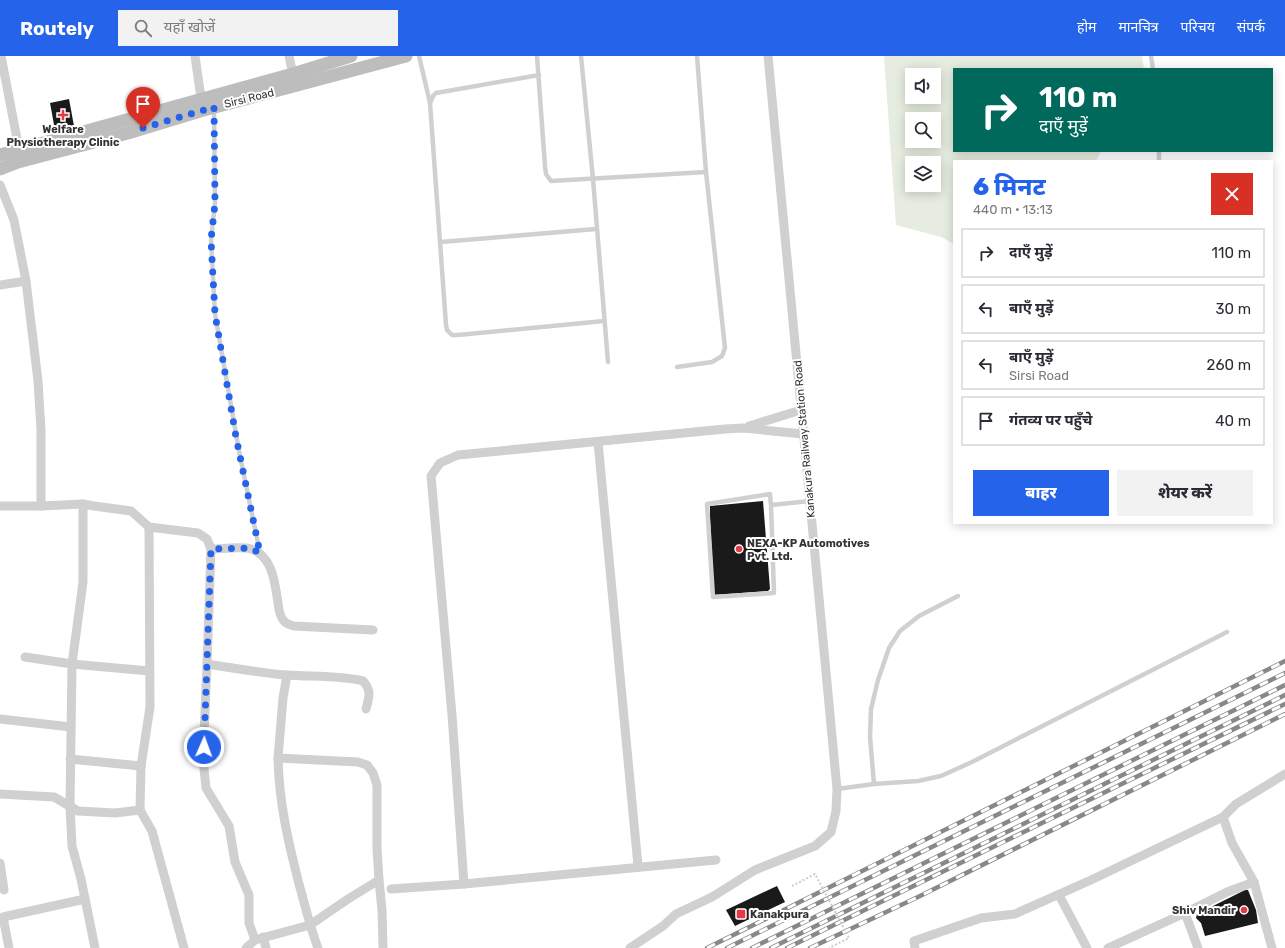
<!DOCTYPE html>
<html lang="hi">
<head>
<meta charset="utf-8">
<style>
  body { margin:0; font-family:Rubik,"Noto Sans Devanagari",sans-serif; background:#f2f2f3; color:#2b2b33; height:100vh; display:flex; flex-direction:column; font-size:15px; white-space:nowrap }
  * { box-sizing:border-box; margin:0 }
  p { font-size:13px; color:#7c7c81 }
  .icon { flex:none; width:22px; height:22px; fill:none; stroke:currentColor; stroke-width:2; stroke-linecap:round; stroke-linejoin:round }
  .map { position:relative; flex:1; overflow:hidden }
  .sheet { position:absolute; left:953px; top:104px; width:320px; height:364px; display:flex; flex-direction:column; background:#fff; border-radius:0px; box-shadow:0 2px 10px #0003 }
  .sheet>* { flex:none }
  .guide { position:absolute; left:953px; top:12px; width:320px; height:84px; border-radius:0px; box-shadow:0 2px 10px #0003; background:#00695c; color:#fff; overflow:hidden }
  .buttons { position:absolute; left:905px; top:12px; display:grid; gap:8px }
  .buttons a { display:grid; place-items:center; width:36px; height:36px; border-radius:0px; background:#fff; box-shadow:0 2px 10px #0003; font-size:20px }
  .pin { position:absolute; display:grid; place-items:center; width:34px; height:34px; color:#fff; margin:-41px -17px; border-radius:50% 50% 50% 0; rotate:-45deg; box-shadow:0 0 4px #0007 }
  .pin .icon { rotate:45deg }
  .me { position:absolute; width:44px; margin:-22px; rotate:2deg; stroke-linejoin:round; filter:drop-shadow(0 0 3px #0008) }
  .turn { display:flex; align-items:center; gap:14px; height:84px; padding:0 20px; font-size:18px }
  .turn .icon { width:52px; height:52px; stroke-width:2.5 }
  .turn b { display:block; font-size:28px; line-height:34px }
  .round { display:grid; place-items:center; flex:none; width:42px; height:42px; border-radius:0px; background:#f2f2f3 }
  .overview { display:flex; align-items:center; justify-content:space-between; height:68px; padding:0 20px }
  h1 { font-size:24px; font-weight:800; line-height:30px; color:#2563eb }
  .cta { display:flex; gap:8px; margin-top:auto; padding:8px 20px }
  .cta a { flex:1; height:46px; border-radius:0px; background:#2563eb; color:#fff; font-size:16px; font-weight:800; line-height:46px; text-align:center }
  .cta a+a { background:#f2f2f3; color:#2b2b33 }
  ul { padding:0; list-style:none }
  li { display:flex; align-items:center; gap:12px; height:50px; margin:0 8px 6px; padding:0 12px; border:2px solid #e1e1e2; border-radius:0px }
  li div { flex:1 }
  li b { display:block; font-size:15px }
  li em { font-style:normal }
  header { display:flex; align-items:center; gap:24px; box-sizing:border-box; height:56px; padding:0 20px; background:#2563eb; color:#fff }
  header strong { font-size:19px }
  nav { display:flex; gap:22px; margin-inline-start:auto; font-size:14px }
  .search { width:280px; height:36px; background:#f2f2f3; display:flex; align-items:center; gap:10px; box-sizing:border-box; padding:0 14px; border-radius:0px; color:#7c7c81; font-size:15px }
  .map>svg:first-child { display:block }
  .green { fill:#e6ecdf; fill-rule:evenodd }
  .building { fill:#1a1a1a }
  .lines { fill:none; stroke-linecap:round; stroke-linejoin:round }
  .lane { stroke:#d0d0d0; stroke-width:4.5 }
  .street { stroke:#d0d0d0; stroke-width:9 }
  .secondary { stroke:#bdbdbd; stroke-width:13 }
  .rail-casing { stroke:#888; stroke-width:4.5 }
  .rail { stroke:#fff; stroke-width:3; stroke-dasharray:9; stroke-linecap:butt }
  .path-bridge { stroke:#cdcdcd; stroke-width:2; stroke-dasharray:2 2; stroke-linecap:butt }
  .route { stroke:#2563eb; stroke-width:7; stroke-dasharray:0 12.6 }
  .poi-dot { fill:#e63946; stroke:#fff; stroke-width:1.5 }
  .labels { text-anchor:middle; stroke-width:4; stroke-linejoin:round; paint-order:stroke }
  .street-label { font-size:11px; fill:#333; stroke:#fff }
  .poi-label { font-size:11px; font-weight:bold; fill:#333; stroke:#fff; text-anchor:start }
</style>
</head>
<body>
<header>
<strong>Routely</strong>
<div class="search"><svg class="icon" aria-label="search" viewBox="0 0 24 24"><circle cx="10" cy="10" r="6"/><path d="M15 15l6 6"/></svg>यहाँ खोजें</div>
<nav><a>होम</a><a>मानचित्र</a><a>परिचय</a><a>संपर्क</a></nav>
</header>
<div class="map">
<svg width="1285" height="892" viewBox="0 0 1285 892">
  <rect width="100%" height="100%" fill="#fff"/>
  <path class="green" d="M884,0H1142L1144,13H954V95H1101L1096,105H954V188L941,181L896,169ZM912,19H934V41H912ZM912,63H934V85H912ZM912,107H934V129H912Z"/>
  <g class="building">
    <path d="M69,43L74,70L55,74L50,47Z"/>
    <path d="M763,445L770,533L768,535L714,539L710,463V450Z"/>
    <path d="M777,830L785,846L735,870L726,854Z"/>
    <path d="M1245,834H1248L1256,854L1258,867L1205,880L1201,867L1196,862L1197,858Z"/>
  </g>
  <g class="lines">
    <g class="lane">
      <path d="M419,0L430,47"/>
      <path d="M537,0L545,110L546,118L551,125L706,116"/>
      <path d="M581,0L593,123L608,306"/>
      <path d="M1151,0L1153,13"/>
      <path d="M539,19L436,37L433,40L430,47L446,269L447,274L452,279H458L604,265"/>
      <path d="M214,53L215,147L211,184L215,258L239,395L260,497"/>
      <path d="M1159,95V105"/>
      <path d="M441,186L596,173"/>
      <path d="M677,311L712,306L722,300L725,292L706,116L697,0"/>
      <path d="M771,449L770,438L707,448L713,541L774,537L771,449L810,445"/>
      <path d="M874,728L870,681L871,653L878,624L889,592L900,575L919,560L958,540"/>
      <path d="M837,733L874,728L918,725L941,720L972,706L1227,576"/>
    </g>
    <g class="street">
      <path d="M1,0L19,93"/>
      <path d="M195,0L201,42"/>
      <path d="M289,0L293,18"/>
      <path d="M0,129L14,164L26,225L38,325L41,374V450L83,448L94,450L131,455L149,471L198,477L207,483L211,493L207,608C234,612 260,617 286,619C312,621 338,619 363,625C372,635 369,641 366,653"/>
      <path d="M0,229L26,225"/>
      <path d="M749,370L801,354"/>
      <path d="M598,386L638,810"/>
      <path d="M83,448V526L72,608L70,750L72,790L81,823L95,892"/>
      <path d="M0,450H41"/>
      <path d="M211,493C221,493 243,490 251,493C273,500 275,528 278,547C279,553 279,560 284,565C286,568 291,569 294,570L373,574"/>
      <path d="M25,601L72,608L149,615"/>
      <path d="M207,608L203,703L206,732L229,770L235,806L249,839V867L255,884L310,869L348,843L379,824L377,792V729L373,717L367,709L358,706L278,702L283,642L287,619"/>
      <path d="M0,663L71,671"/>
      <path d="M278,702C279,746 288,785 299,828C305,849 310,871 318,892"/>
      <path d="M70,703L141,710"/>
      <path d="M0,738L54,741L78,755L115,757L140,754L152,775L184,892"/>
      <path d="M140,754L141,710L150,651L149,471"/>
      <path d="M0,807L4,834"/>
      <path d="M379,824L382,854L383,892"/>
      <path d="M464,828L452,659L431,420L440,407L458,399L725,373L743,372L803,378"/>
      <path d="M391,833L464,828L716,804"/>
      <path d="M1059,839L1087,892"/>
      <path d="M263,881L266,892"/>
      <path d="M9,892L3,861L85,843"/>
      <path d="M246,892L255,884"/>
      <path d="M630,892L663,870L676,858L712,841L755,814L815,790L831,776L836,755L837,733L768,0"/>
      <path d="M915,892L914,885L981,862L1015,858L1091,824L1223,761"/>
      <path d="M1108,892L1185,857"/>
      <path d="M1198,892L1185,857L1227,836L1254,826"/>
      <path d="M1272,892L1254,826L1232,787L1223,761L1236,748L1285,718"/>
    </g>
    <g class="secondary">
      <path d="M0,99L293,18L351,0"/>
      <path d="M0,113L18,106L128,77L200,55L406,0"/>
    </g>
    <defs>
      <g id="rail">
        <path d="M707,892L1285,605"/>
        <path d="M727,892L1285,617"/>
        <path d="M752,892L1285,629"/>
        <path d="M771,892L1285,639"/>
        <path d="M787,892L1285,648"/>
        <path d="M810,892L918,841L1285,658"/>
      </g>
    </defs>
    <use href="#rail" class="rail-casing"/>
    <use href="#rail" class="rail"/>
    <path class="path-bridge" d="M792,830L815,818L849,882L829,892"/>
  </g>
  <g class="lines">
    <path class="route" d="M143,72L214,51L215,147L211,184L215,258L236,381L260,497L250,492L211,493L204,691"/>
  </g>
  <g class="poi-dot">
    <path d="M61 53h4v4h4v4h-4v4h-4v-4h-4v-4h4z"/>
    <circle cx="739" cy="493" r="4"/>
    <circle cx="1244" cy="854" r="4"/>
    <rect x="736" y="853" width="10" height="10" rx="2"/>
  </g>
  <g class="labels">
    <g class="street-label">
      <text transform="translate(249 42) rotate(-14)" y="4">Sirsi Road</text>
      <text transform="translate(804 383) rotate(-95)" y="4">Kanakura Railway Station Road</text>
    </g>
    <g class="poi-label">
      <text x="63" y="77" text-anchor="middle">Welfare<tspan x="63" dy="13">Physiotherapy Clinic</tspan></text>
      <text x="747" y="491">NEXA-KP Automotives<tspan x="747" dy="13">Pvt. Ltd.</tspan></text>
      <text x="1236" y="858" text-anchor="end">Shiv Mandir</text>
      <text x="750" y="862">Kanakpura</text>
    </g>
  </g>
</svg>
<div class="buttons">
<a><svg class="icon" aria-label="sound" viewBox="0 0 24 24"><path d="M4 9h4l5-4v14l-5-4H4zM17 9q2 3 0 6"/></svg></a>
<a><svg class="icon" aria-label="search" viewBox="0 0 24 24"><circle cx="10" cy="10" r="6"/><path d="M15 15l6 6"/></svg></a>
<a><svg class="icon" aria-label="layers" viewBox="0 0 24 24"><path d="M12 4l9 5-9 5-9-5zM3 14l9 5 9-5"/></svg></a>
</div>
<div class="pin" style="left:143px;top:72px;background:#d93025"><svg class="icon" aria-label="arrive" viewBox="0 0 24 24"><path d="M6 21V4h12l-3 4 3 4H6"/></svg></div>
<svg class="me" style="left:204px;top:691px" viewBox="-20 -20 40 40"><circle r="17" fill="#2563eb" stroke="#fff" stroke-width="3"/><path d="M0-11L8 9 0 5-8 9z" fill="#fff"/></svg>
<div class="guide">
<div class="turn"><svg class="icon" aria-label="right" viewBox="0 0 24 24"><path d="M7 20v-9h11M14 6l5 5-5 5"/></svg><div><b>110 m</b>दाएँ मुड़ें</div></div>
</div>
<section class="sheet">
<div class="overview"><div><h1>6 मिनट</h1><p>440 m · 13:13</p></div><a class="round" style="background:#d93025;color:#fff"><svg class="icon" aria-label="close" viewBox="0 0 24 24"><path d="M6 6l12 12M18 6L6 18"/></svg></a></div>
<ul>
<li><svg class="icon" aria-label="right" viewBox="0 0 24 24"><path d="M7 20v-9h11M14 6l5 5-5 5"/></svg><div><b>दाएँ मुड़ें</b></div><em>110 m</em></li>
<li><svg class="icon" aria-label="left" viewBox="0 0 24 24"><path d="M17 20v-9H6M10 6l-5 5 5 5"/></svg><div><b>बाएँ मुड़ें</b></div><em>30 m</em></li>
<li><svg class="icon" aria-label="left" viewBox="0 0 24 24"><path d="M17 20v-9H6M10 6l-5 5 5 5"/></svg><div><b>बाएँ मुड़ें</b><p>Sirsi Road</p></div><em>260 m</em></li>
<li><svg class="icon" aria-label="arrive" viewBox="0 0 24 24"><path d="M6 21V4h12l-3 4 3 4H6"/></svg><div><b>गंतव्य पर पहुँचे</b></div><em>40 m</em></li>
</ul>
<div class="cta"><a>बाहर</a><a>शेयर करें</a></div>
</section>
</div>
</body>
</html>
